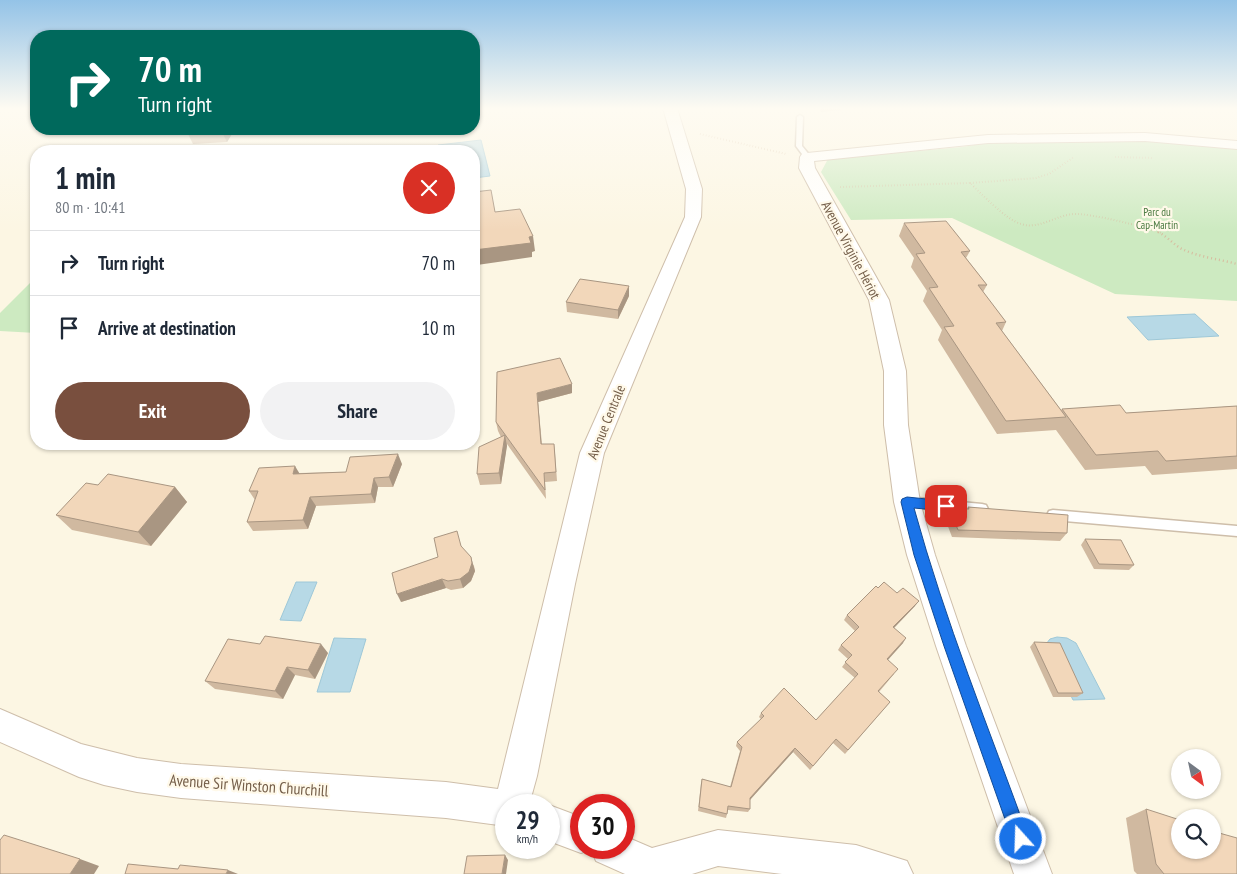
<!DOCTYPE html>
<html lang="en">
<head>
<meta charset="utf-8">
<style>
  body { margin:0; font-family:"PT Sans Narrow",sans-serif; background:#f2f2f3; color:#1f2937; height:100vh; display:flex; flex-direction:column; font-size:19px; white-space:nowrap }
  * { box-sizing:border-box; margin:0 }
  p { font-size:16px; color:#747a83 }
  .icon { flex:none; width:28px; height:28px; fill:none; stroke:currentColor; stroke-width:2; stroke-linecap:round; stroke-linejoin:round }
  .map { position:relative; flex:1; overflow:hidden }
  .side { position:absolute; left:30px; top:145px; width:450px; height:305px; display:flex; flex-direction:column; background:#fff; border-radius:20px; box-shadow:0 1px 4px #0004 }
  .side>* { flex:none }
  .top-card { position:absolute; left:30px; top:30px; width:450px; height:105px; border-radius:20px; box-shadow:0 1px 4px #0004; background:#00695c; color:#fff; overflow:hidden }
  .needle { width:32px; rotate:147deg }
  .controls { position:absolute; left:1171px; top:749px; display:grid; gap:10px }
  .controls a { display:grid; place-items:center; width:50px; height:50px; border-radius:50%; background:#fff; box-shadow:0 1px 4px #0004; font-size:25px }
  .speed { position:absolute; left:495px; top:794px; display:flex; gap:10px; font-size:25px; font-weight:700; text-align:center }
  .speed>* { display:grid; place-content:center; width:65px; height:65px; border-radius:50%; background:#fff; box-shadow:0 1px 4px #0004; line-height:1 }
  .speed small { font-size:12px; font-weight:400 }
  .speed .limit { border:8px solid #d22; background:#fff; color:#111 }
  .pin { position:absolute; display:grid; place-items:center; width:42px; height:42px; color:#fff; margin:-21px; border-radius:10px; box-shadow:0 2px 8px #0006 }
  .me { position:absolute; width:55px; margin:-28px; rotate:340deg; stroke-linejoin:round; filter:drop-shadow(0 0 4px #0008) }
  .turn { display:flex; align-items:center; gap:18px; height:105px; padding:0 25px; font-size:22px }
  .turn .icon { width:65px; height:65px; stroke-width:2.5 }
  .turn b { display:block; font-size:35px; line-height:42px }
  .round { display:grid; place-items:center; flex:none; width:52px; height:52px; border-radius:26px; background:#f2f2f3 }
  .head { display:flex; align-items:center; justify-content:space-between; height:85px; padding:0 25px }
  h1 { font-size:30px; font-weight:800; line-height:38px }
  .button { display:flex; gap:10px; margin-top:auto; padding:10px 25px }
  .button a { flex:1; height:58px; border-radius:30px; background:#794f3e; color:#fff; font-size:20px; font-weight:800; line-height:58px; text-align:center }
  .button a+a { background:#f2f2f3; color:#1f2937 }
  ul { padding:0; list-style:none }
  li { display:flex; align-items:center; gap:15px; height:65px; padding:0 25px; border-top:1px solid #e0e1e3 }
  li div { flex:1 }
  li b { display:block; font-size:19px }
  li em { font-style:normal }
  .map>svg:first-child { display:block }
  .green { fill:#cdeac1 }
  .water { fill:#b7d9e6; stroke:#9ec8d8 }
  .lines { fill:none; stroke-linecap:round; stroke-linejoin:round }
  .lane-casing { stroke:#cebeaa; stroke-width:3 }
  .street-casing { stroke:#cebeaa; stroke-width:2 }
  .path-far1 { stroke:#d7bb9e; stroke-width:2; stroke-dasharray:0.5 2.5; stroke-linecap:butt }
  .path { stroke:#d7bb9e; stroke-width:2.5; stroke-dasharray:1 3; stroke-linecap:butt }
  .lane { fill:#fff; fill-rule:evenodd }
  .street { fill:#fff; fill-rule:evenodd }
  .wall { fill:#d0b9a0 }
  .shaded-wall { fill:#a99682 }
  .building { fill:#f2d7ba; stroke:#a99682 }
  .route { fill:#1a73e8; stroke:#114b97 }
  .labels { text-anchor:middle; stroke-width:4.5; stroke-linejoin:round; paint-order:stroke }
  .far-park-label { font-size:11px; fill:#4b7a41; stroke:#fff9e9 }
  .street-label { font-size:14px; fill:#745e49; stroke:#fff9e9 }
  .near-street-label { font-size:16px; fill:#745e49; stroke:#fff9e9 }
</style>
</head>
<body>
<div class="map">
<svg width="1237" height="874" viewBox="0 0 1237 874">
  <rect width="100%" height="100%" fill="#fcf6e3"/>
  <g class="green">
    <path d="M1154,140L1237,148V301L1115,294L952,218L851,220L821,172L828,159L962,147L999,141Z"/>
    <path d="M36,277V333L0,331V313Z"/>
  </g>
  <g class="water">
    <path d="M481,140L490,176L474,178V151H439L438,145Z"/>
    <path d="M1195,314L1219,336L1148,340L1127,317Z"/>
    <path d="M296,582H317L301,621L280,620Z"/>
    <path d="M1057,637L1067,638L1076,643L1105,699L1073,700L1046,644L1050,639Z"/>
    <path d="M334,638L366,639L350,692H317Z"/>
  </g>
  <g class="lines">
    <defs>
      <g id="lane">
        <path d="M800,115L803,117L802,146L811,157L807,159L805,158L796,146L797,117Z"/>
        <path d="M907,497L982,504L986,505L988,509L986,513L982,514L907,507L903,505L901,502L903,499Z"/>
        <path d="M1053,510L1237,526V536L1053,520L1049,519L1047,515L1049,511Z"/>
      </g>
      <g id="street">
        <path d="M663,108H677L702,189L701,217L604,453L575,584L537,776L529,805H506V826L446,818L181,798L137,792L104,785L79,777L0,742V709L81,744L137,758L181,764L446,782L498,789L580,453L685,217L686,189Z"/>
        <path d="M1145,133L1237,141V149L1145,141L988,143L814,161L815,168L889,300L906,371L908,425L920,502L935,555L966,646L1052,874H1014L936,646L907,555L894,502L884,425V371L869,300L799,168L800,157L802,154L807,153L988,135Z"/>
        <path d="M549,805L581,817V848H624V836L652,848L718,830L856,845L907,861L913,874H782L718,866L692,874H625L596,861L591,849L581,853L549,841Z"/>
      </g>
    </defs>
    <use href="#lane" class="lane-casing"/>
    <use href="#street" class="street-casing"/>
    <g class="path-far1">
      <path d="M700,134L786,154"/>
      <path d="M1115,157L1154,158"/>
      <path d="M970,183L1036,178L1049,174L1074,157"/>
      <path d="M840,187L970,183C983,195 1005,219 1021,224C1039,230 1056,215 1074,214C1089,213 1147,227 1161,233"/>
    </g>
    <path class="path" d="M1158,232C1168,237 1172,243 1180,248C1197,257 1219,259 1237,264"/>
    <use href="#lane" class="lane"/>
    <use href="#street" class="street"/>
  </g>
  <g class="wall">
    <path d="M819,108H842L841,110L821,112Z"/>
    <path d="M191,129H235L227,142L193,144L188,134Z"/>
    <path d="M904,223L970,251L966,258L987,285L983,292L1006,322L1002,331L1061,410L1062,409L1126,413L1237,406V469L1152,475L1145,466L1085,470L1056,430L997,434L938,340L942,330L923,301L927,291L911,267L914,258L899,236Z"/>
    <path d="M629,296L618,319L567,312L566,302Z"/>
    <path d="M572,384V393L538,402L542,444H554L555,453L557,481L545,482L546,499L507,444L501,484L480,485L477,474L501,437L498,431L496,422Z"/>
    <path d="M402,464L393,487H378L375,503L316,506L308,529L253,531L247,522L255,500L249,491L299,473L346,472Z"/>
    <path d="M98,485L175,487L187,502L151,546L72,530L56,515Z"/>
    <path d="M968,507L1067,533L1060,541L952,537L944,516L949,508L967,509Z"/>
    <path d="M1085,539L1134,565L1129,570L1094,569L1081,545Z"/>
    <path d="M461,547L474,566L475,571L471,581L463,588L451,590L446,588L401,602L438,557Z"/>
    <path d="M878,588L897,593L915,606L894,628L903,643L888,660L894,674L879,692L890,702L845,754L833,743L810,770L793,752L750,800V809L748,812L728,810L726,818L698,811L701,783L702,779L730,787L740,751L736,746L737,742L761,719L759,717L761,713L816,720L855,678L842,667L848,659L838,650L841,645L855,631L844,620L847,615Z"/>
    <path d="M1034,642L1083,693L1077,697H1053L1030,647Z"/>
    <path d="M328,653L315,679L295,675L283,699L215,689L205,681Z"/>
    <path d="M1146,809L1237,874H1137L1134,871L1126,818Z"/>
  </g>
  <g class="shaded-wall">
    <path d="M225,129H235L227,142L222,132Z"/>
    <path d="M533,236L535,251L532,252V257L477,265L478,274L474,275V250Z"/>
    <path d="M629,286V296L618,319V310Z"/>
    <path d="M572,384V393L538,402L542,453L537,393Z"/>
    <path d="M505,435L507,446L501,484L499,473Z"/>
    <path d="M398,454L402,464L393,487L389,477Z"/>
    <path d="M295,466L301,476L293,474Z"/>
    <path d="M374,478L378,487L375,503L371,494Z"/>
    <path d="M175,487L187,502L151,546L138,532Z"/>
    <path d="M310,497L316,506L308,529L303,520Z"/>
    <path d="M471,557L475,571L471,581L463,588L460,579Z"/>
    <path d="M442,579L446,588L401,602L397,594Z"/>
    <path d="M919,601L915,606L890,632L893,627Z"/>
    <path d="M906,638L903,643L884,664L887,659Z"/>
    <path d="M321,644L328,653L315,679L308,670Z"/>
    <path d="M287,667L295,675L283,699L275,691Z"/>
    <path d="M795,748L793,752L748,802L750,798Z"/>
    <path d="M505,855L508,860L506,874H502Z"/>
    <path d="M80,859L99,866L94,874H70Z"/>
    <path d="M228,870L238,874H226Z"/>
  </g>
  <g class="building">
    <path d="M191,129H225L222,132L188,134Z"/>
    <path d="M491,190L495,212L520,209L533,236L529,237L531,243L474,250L475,259H474V192Z"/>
    <path d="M946,221L970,251L961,252L987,285H978L1006,322L996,323L1066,417L1006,421L944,327L954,326L929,288L938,287L916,254L925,253L904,223Z"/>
    <path d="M580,279L629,286L618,310L566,302Z"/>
    <path d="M560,358L572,384L537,393L541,444H554L556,472L544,473L545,490L496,422L497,372Z"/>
    <path d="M1120,405L1126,413L1237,406V456L1166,461L1158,451L1096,455L1062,409Z"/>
    <path d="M505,435L499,473L477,474L479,447Z"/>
    <path d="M398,454L389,477L374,478L371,494L310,497L303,520L247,522L258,491H249L259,468L295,466L293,474L346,472L350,457Z"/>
    <path d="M108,474L175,487L138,532L56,515L86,483L98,485Z"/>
    <path d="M968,507L1068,515L1067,533L958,530L949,508L969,509Z"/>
    <path d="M457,531L461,546L471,557L472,563L469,572L460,579L448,581L442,579L397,594L392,573L438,557L434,538Z"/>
    <path d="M1085,539L1121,540L1134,565L1099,564Z"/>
    <path d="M884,582L897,593L903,588L919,601L893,627L906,638L887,659L898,669L878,691L890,702L848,750L836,739L813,766L795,748L750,798V809L728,806L727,814L699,807L702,779L731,787L742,747L737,742L764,716L761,713L784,688L816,720L858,674L845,662L852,655L841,645L859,627L847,615L876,586L878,588Z"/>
    <path d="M265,636L321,644L308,670L287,667L275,691L205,681L228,639L260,644Z"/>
    <path d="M1034,642L1060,643L1083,693H1058Z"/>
    <path d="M1146,809L1180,820V850H1212V831L1237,838V874H1164L1156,864Z"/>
    <path d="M4,835L80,859L70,874H0V840Z"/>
    <path d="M505,855L502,874H464L467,856Z"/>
    <path d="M128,864L178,869L180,865L228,870L226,874H125Z"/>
  </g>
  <linearGradient id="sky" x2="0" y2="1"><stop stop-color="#94c3e7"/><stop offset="0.47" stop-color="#fefbf2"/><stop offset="1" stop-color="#fefbf2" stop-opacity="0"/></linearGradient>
  <rect width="1237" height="231" fill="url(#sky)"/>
  <path class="route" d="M907,497L946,501L950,502L952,506L950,509L946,511L914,508C945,621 989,729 1029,839L1027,845L1021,847L1014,845L1012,839L944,646L914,555L901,502L902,499Z"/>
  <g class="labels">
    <g class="far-park-label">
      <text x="1157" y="216">Parc du<tspan x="1157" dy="13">Cap-Martin</tspan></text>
    </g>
    <g class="street-label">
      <text transform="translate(851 250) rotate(62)" y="5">Avenue Virginie Hériot</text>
      <text transform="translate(606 422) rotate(-68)" y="5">Avenue Centrale</text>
    </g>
    <g class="near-street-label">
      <text transform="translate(249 785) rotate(4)" y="6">Avenue Sir Winston Churchill</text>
    </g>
  </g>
</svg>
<div class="controls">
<a><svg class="needle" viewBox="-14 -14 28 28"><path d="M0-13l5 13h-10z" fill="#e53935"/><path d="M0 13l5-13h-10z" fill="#747a83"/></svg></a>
<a><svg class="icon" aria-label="search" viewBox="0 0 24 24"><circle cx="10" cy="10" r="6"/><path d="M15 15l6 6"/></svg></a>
</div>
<div class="speed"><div>29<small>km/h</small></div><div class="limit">30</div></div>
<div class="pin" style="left:946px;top:506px;background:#d93025"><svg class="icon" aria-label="arrive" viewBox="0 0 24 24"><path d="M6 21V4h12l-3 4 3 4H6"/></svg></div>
<svg class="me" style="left:1021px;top:839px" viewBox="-20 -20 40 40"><circle r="17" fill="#1a73e8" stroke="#fff" stroke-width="3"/><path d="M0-11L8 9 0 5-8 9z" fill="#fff"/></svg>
<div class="top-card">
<div class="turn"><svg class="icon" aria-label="right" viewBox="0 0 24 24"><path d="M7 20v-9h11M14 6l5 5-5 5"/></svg><div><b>70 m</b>Turn right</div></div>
</div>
<section class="side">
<div class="head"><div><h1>1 min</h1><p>80 m · 10:41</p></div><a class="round" style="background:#d93025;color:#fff"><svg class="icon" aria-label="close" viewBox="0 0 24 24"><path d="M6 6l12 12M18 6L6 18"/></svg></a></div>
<ul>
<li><svg class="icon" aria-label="right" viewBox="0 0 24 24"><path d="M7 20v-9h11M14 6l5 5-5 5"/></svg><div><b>Turn right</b></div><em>70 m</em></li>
<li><svg class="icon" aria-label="arrive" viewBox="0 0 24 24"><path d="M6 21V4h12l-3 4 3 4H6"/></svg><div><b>Arrive at destination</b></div><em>10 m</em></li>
</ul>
<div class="button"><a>Exit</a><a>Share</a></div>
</section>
</div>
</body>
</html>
